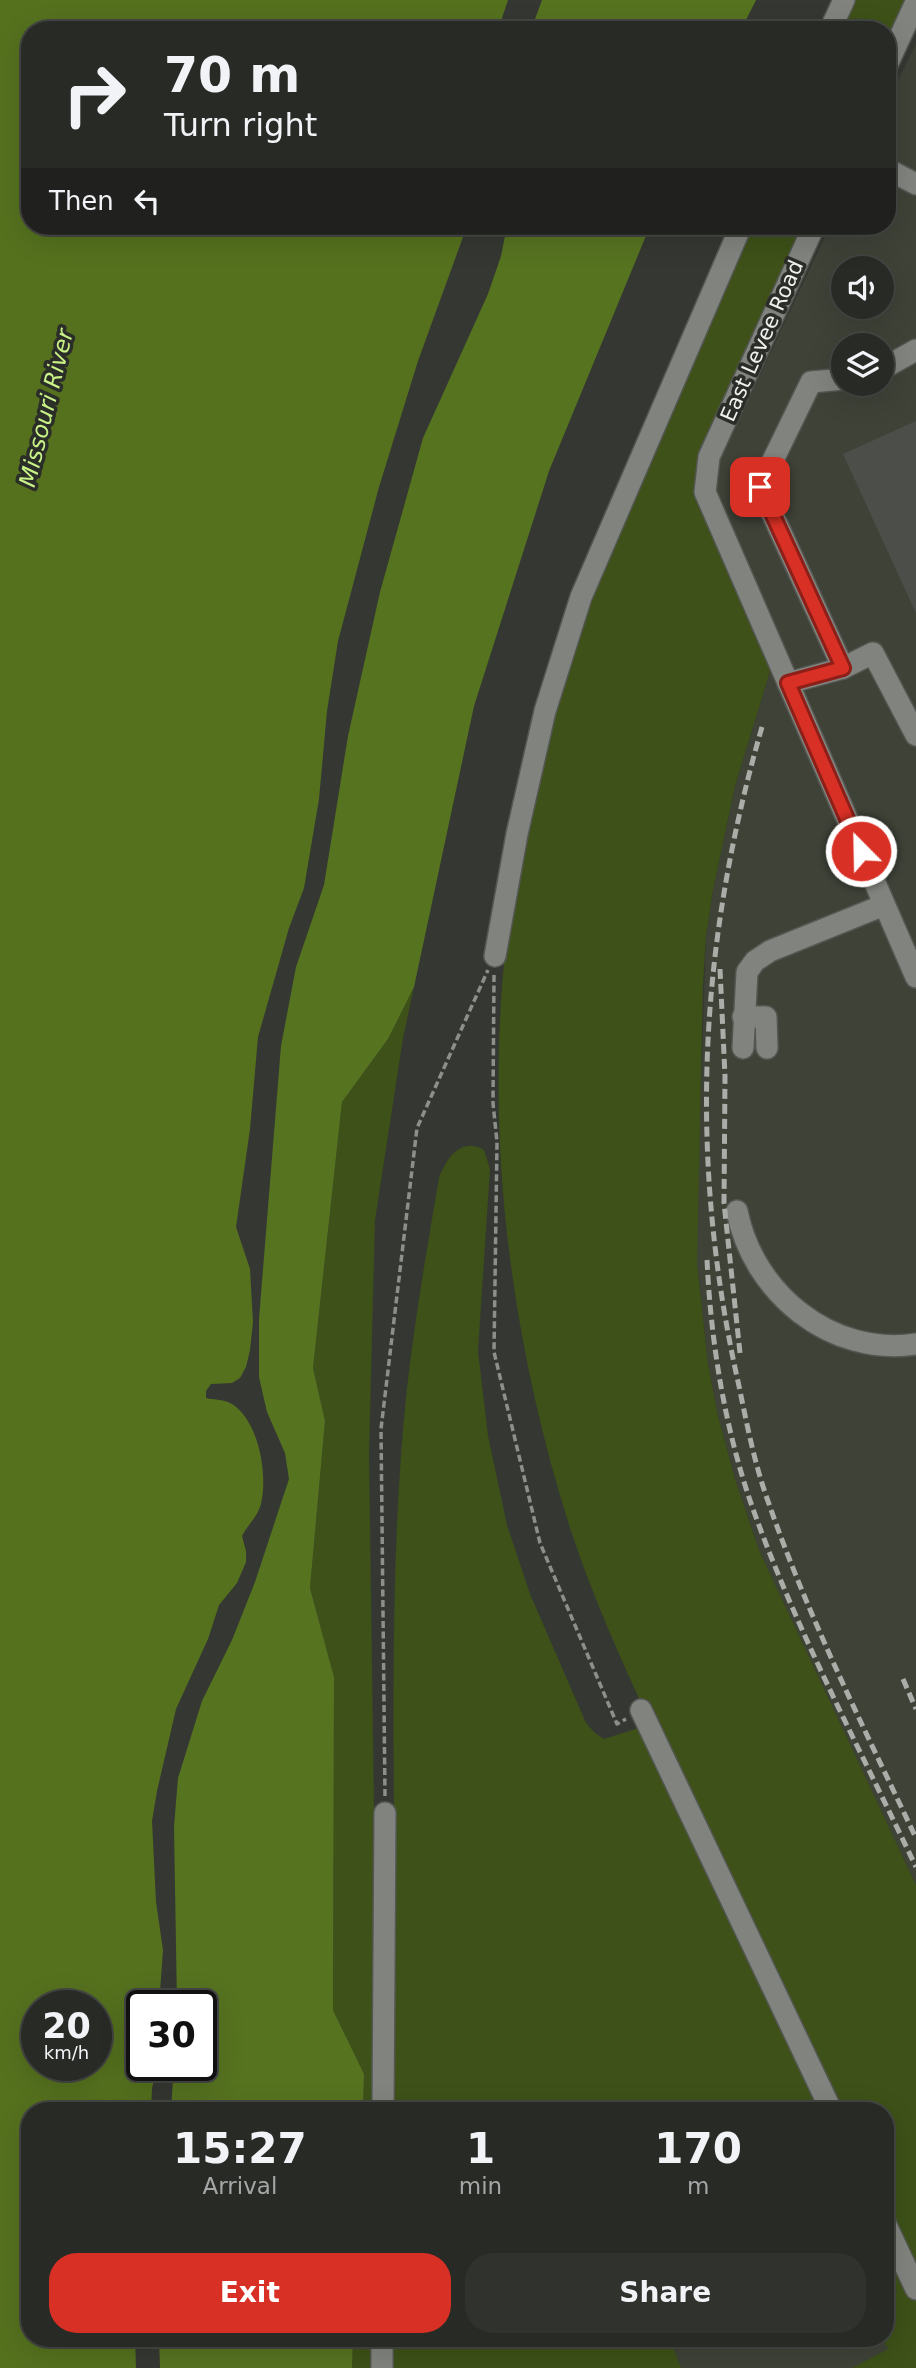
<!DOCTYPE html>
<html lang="en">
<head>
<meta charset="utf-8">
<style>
  body { margin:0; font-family:"DejaVu Sans",sans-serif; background:#30322e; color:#f1f3f6; height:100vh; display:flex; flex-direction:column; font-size:26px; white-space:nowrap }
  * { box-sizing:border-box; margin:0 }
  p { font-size:23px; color:#a5a7a7 }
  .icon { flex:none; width:38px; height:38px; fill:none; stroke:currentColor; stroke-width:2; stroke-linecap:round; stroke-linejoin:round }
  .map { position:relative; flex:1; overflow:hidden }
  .side { position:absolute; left:21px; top:2102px; width:873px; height:245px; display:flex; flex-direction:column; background:#282a26; border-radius:28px; box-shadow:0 7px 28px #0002,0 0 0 2px #444643 }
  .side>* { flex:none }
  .guide { position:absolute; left:21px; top:21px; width:875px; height:214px; border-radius:28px; box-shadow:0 7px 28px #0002,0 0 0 2px #444643; background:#282a26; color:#f1f3f6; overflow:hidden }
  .buttons { position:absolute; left:831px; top:256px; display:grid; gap:14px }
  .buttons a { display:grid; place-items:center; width:63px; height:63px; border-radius:50%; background:#282a26; box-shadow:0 7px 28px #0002,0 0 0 2px #444643; font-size:35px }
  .speed { position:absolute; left:21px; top:1990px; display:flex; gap:14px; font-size:35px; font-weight:700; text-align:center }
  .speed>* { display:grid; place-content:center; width:91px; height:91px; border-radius:50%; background:#282a26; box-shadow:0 7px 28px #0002,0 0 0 2px #444643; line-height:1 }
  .speed small { font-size:18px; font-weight:400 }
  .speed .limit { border:4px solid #111; border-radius:10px; background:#fff; color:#111 }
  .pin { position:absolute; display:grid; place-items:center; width:60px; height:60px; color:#fff; margin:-30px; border-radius:14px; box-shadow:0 4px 10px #0006 }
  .me { position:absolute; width:77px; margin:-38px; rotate:337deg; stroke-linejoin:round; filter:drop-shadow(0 0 5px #0008) }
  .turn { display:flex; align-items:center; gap:24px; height:147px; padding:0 28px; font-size:32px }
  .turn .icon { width:91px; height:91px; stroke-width:2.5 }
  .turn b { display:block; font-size:49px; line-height:60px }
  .then { display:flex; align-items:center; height:66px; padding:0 28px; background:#0003; gap:14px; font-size:26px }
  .eta { display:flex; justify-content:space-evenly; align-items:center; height:119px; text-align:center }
  .eta b { font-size:42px; font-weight:600; line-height:49px }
  .action { display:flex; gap:14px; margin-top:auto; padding:14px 28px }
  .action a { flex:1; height:80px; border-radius:28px; background:#d93025; color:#fff; font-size:28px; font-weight:600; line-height:80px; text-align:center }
  .action a+a { background:#30322e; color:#f1f3f6 }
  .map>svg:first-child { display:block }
  .built { fill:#3e4237; fill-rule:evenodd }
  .green { fill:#3d5118 }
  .forest { fill:#567320 }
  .water { fill:#55711e; fill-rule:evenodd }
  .building { fill:#4c4f49 }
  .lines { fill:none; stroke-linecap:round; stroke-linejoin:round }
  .minor-casing { stroke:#545651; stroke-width:24 }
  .path { stroke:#8c8f8a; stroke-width:3.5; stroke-dasharray:7 3.5; stroke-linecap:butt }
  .minor { stroke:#81847e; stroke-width:21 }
  .rail { stroke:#abada9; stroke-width:5; stroke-dasharray:10 5; stroke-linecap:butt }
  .route-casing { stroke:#8d1f18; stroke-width:18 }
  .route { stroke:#d93025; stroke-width:12 }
  .labels { text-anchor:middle; stroke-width:7; stroke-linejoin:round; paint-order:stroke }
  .street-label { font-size:21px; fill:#eff1ee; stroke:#2b2d29 }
  .water-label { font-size:23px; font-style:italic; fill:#c9f387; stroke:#2b2d29 }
</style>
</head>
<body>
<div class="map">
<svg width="916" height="2368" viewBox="0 0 916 2368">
  <rect width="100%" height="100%" fill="#353832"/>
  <g class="built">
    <path d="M916,44V1885L759,1550L735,1479L718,1416L708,1364L697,1263V1214L706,936L713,890L735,786L771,668L705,492L830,226H887V103ZM844,268H882V306H844ZM844,345H882V383H844Z"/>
    <path d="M670,2338H883L889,2349L852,2368H681Z"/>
  </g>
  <g class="green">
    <path d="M849,0H907L887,42V30H835Z"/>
    <path d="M746,226H803L698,500L771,668L735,786L713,890L706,936L703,986L697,1263L708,1364L718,1416L735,1479L759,1550L916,1885V2368H852L888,2349L883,2338H886V2110H363L364,2074L333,2010L334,1677L310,1588L325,1421L313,1368L342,1102L388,1039L414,987L403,1038L375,1220L369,1454L374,1806L376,1818L394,1817C393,1674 392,1529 407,1388C415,1318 427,1248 439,1178C446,1159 461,1136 484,1150L490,1169L478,1351L488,1436L507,1525L530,1594L586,1723L595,1733L604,1739L651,1724C621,1660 592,1595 570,1528C512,1345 485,1145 505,954C517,840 548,718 585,610C600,566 621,522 639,479C675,395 710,310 746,226Z"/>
    <path d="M353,2338H670L681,2368H352Z"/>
  </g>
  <g class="forest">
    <path d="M542,0H756L741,30H531Z"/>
    <path d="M507,226H650L549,471L474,706L414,987L388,1039L342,1102L313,1368L325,1421L310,1588L334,1677L333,2010L364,2074L363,2110H171L174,2065H201V2006L177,2005L174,1827L178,1778L202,1701L232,1640L255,1582L289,1479L285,1453L267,1412L259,1377V1319L281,1046L296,967L324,885L348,736L380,592L423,438L488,294L501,256Z"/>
    <path d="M159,2338H353L352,2368H160Z"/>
  </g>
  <path class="water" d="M0,0H508L498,30H30V226H467L418,361L379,487L338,641L327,711L319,799L304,888L289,928L258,1037L250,1129L236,1227L250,1269L253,1322L250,1350L246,1367L240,1378L232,1383L211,1384L206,1391V1398C215,1400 224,1399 232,1404C259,1421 268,1475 261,1504C257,1518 248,1524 242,1536L246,1551V1562L237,1583L219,1605L208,1639L176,1709L157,1791L152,1821L156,1902L163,1950L159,2005L142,2006V2065H158L152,2088L151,2110H30V2338H135L136,2368H0ZM37,2006H96V2065H37Z"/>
  <path class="building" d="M916,421V613L843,454Z"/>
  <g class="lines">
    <defs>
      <g id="minor">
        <path d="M830,30L844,0"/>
        <path d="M887,65L916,2"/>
        <path d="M887,169L916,184"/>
        <path d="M814,226L709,457L705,492L916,977"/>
        <path d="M882,369L916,350"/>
        <path d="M843,668L760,487L811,382L844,379"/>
        <path d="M788,683L843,668L873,653L916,735"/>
        <path d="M495,956L517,834L545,711L581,597L741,226"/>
        <path d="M743,1017H766L767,1048"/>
        <path d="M743,1048L747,972L755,961L770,951L884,905"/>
        <path d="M737,1211C753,1293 831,1357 916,1344"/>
        <path d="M641,1710L831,2110"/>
        <path d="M383,2110L385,1813"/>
        <path d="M886,2225L916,2289"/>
        <path d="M382,2368V2338"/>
      </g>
    </defs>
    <use href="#minor" class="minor-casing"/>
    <g class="path">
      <path d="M494,975L493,1103L497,1142L494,1352L540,1543L617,1724L626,1719"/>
      <path d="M385,1796L381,1429L417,1128L488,970"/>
    </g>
    <use href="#minor" class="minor"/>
    <g class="rail">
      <path d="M762,727C698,948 688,1161 739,1386C747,1425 755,1466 769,1504C809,1619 864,1728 916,1838"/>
      <path d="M720,969L725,1076L724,1203L740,1353"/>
      <path d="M707,1260C711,1344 725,1430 753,1509C797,1632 860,1749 916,1867"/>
      <path d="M903,1679L916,1709"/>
    </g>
  </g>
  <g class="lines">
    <defs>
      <path id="route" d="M760,487L843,668L788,683L861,851"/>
    </defs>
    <use href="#route" class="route-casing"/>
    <use href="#route" class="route"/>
  </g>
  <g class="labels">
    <g class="street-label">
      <text transform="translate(762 341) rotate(-66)" y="7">East Levee Road</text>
    </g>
    <g class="water-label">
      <text transform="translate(46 408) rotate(-76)" y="8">Missouri River</text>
    </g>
  </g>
</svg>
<div class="buttons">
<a><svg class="icon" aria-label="sound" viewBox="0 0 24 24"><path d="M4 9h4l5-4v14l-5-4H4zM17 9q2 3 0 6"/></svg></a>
<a><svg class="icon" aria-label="layers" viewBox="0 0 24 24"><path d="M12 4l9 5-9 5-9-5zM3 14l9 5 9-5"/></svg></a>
</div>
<div class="speed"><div>20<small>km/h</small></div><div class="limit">30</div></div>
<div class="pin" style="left:760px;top:487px;background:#d93025"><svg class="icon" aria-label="arrive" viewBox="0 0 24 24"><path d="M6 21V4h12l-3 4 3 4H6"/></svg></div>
<svg class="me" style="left:861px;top:851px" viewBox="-20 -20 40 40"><circle r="17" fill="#d93025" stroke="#fff" stroke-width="3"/><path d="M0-11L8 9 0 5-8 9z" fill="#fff"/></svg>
<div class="guide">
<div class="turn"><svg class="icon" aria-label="right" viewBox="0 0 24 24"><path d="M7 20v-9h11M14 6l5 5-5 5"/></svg><div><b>70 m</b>Turn right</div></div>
<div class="then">Then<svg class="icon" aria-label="left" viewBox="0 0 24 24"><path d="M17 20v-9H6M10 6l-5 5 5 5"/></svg></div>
</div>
<section class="side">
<div class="eta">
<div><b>15:27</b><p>Arrival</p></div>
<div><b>1</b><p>min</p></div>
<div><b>170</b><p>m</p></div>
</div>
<div class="action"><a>Exit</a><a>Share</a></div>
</section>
</div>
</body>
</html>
